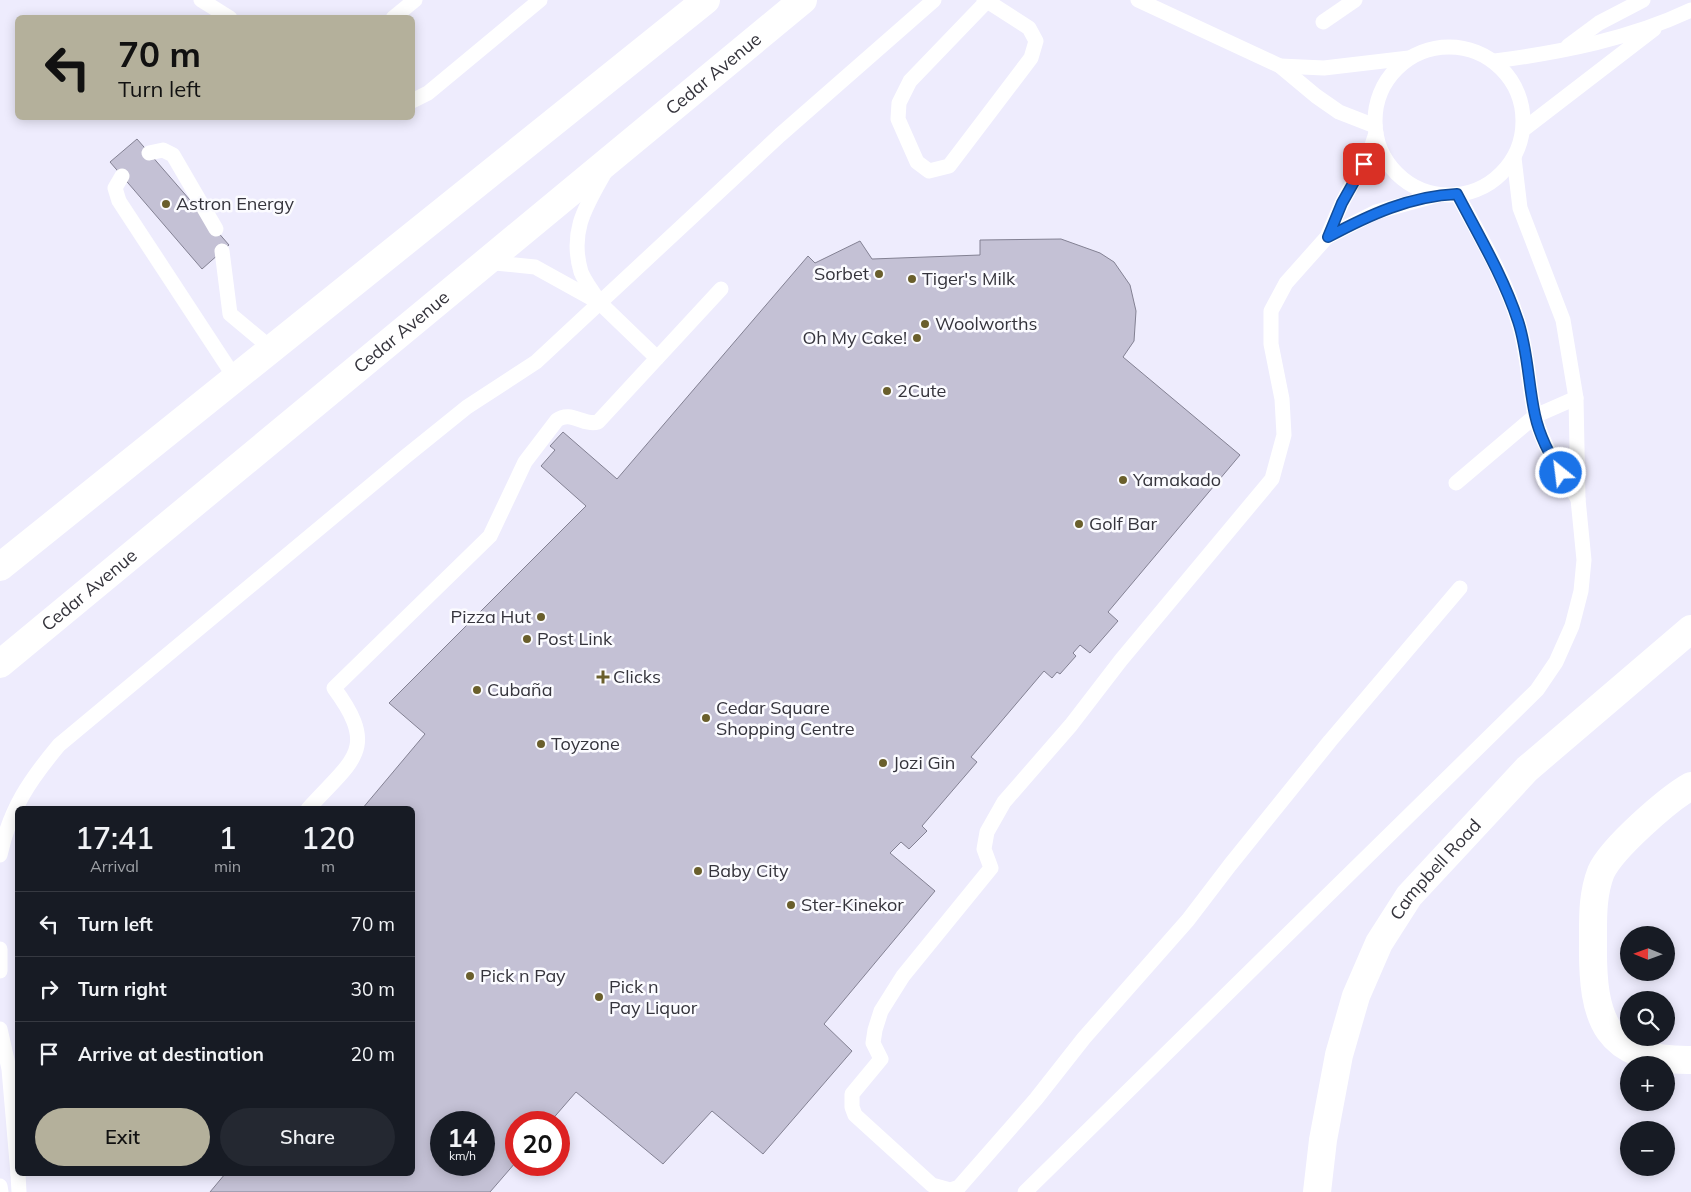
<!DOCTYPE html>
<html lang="en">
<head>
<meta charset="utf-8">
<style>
  body { margin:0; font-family:Mulish,sans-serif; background:#242831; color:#f1f3f6; height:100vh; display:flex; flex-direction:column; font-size:19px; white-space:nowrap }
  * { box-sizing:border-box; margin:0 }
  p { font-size:16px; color:#9ea1a6 }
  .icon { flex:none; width:28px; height:28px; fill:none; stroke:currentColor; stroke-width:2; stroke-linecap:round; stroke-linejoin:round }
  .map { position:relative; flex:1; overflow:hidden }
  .side { position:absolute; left:15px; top:806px; width:400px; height:370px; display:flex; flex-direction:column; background:#171b24; border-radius:8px; box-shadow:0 2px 12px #0003 }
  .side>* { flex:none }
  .banner { position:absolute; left:15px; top:15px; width:400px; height:105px; border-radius:8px; box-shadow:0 2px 12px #0003; background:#b4b09b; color:#111; overflow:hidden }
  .needle { width:32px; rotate:271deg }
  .buttons { position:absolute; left:1620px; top:926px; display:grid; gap:10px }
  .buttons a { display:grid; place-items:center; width:55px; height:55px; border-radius:50%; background:#171b24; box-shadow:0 2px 12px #0003; font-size:25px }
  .speed { position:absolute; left:430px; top:1111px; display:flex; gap:10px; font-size:25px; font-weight:700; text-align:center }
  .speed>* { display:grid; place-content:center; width:65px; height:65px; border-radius:50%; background:#171b24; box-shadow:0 2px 12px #0003; line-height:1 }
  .speed small { font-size:12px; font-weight:400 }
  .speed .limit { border:8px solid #d22; background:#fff; color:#111 }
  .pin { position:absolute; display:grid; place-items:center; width:42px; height:42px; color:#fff; margin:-21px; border-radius:10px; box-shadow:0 2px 8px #0006 }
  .me { position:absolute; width:55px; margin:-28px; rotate:331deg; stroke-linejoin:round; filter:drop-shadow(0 0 4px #0008) }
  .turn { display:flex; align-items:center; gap:18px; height:105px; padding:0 20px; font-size:22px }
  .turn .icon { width:65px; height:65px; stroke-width:2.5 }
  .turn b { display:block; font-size:35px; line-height:42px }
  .eta { display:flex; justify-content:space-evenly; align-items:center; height:85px; text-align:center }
  .eta b { font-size:30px; font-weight:600; line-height:35px }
  .cta { display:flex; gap:10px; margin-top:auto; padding:10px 20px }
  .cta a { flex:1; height:58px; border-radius:30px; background:#b4b09b; color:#111; font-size:20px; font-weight:600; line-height:58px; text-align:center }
  .cta a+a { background:#242831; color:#f1f3f6 }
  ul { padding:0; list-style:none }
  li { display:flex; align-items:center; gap:15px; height:65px; padding:0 20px; border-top:1px solid #363941 }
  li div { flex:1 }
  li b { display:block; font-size:19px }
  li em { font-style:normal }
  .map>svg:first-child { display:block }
  .building { fill:#c4c1d5; stroke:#838193; fill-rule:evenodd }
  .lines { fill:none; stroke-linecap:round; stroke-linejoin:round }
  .service { stroke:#fff; stroke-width:15 }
  .minor { stroke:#fff; stroke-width:28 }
  .tertiary { stroke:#fff; stroke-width:28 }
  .secondary { stroke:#fff; stroke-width:28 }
  .route-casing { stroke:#114b97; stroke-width:12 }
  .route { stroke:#1a73e8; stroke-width:9 }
  .poi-dot { fill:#6a5f2c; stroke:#fbfbff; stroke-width:2 }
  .labels { text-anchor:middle; stroke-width:5; stroke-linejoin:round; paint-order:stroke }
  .street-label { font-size:18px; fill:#35343c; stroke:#fbfbff }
  .poi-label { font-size:18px; fill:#35343c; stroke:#fbfbff; text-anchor:start }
</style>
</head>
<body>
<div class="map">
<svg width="1691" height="1192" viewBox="0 0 1691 1192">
  <rect width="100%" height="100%" fill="#eeecfd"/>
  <g class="building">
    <path d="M137,139L229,245L202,269L110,162Z"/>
    <path d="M1061,239L1100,253L1114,262L1130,285L1136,311L1134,341L1123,357L1240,455L1108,612L1118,621L1090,653L1080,645L1073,653L1076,656L1060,674L1057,672L1052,678L1044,671L971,757L977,762L922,826L927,831L909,849L901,842L890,853L935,891L824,1024L852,1051L763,1154L712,1111L663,1164L576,1092L550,1122H516V1162L490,1192H210L225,1174H412V809H362L425,734L389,703L586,506L541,466L555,450L550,446L563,432L617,479L808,256L815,263L860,241L872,259L980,255V240ZM441,1122H484V1165H441Z"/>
  </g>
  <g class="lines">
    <g class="service">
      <path d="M201,0L230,18"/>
      <path d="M984,0L987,1L1029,28L1036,41L1031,58L949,166L929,171L917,162L898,119L899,103L910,81L987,1"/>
      <path d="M1138,0L1280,66L1316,96L1339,112L1375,126"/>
      <path d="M393,18L415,0"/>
      <path d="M1323,22L1355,0"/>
      <path d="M1568,46L1599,23L1643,0"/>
      <circle cx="1449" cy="121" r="74"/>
      <path d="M1495,61C1562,52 1630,39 1691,10"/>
      <path d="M1280,66L1324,68L1409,58"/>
      <path d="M412,101L428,93L540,0"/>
      <path d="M1524,129L1654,29"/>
      <path d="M1376,133L1370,151L1342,203L1327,237L1286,283L1271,311V344L1282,399L1284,435L1272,479L1121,660L1071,725L1004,802L987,832L984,849L991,868L903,976L881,1011L875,1030L873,1043L881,1059L852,1094V1107L855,1115L932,1185L950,1190L959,1187L1036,1099L1084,1038L1188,920L1230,865L1330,741L1460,588"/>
      <path d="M149,153L163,150L173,155L216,229"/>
      <path d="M122,176L115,188L119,201L235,378"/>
      <path d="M1457,194C1480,236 1504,276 1518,321C1528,352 1528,384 1535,415C1542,446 1561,473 1578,499"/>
      <path d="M1327,237L1376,212L1438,195"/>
      <path d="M222,251L230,314L272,349"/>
      <path d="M485,262L535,267L600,303L657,358"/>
      <path d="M599,302C594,293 585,282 581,272C569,231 586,206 605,172"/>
      <path d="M1456,483L1535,416L1576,398"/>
      <path d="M308,809C352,760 380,750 334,688L490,536L525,462L557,420C571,410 583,426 598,422L721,289"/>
      <path d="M0,855C10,809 29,781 59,745L405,457L467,407L536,362L780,135L934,0"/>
      <path d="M0,949V971"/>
      <path d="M0,1029L9,1069L18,1174"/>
      <path d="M18,1174L19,1192"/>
      <path d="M0,1186L1,1192"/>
      <path d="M1025,1192L1537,690L1556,662L1572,626L1581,591L1584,560L1578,499L1576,398L1563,320L1520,208L1514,158"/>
    </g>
    <path class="minor" d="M1691,786C1668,799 1612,848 1601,872C1592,895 1593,919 1593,943C1592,1020 1605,1061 1691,1060"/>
    <path class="tertiary" id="s1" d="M1317,1192L1323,1140L1339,1055L1356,996L1379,943L1409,896L1527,769L1691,629"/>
    <g class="secondary">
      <path d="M0,567L706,0"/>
      <path id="s2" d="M0,664L803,0"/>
    </g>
  </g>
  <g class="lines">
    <defs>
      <path id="route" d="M1364,164L1342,203L1328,237C1369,215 1410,196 1457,194C1479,236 1503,276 1518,321C1528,351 1528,383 1535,415C1539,434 1550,457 1561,473"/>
    </defs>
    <use href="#route" class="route-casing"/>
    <use href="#route" class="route"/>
  </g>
  <g class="poi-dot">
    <circle cx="166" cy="204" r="5"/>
    <circle cx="879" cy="274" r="5"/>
    <circle cx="912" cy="279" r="5"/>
    <circle cx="925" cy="324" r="5"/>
    <circle cx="917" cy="338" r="5"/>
    <circle cx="887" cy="391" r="5"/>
    <circle cx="1123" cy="480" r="5"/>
    <circle cx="1079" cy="524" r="5"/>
    <circle cx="541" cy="617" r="5"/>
    <circle cx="527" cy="639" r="5"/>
    <path d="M600.5 669.5h5v5h5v5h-5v5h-5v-5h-5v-5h5z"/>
    <circle cx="477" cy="690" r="5"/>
    <circle cx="706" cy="718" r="5"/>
    <circle cx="541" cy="744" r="5"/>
    <circle cx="883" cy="763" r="5"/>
    <circle cx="698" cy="871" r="5"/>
    <circle cx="791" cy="905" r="5"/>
    <circle cx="470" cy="976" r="5"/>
    <circle cx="599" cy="997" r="5"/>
  </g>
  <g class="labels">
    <g class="street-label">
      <text dy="6" stroke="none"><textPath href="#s2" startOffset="926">Cedar Avenue</textPath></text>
      <text dy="6" stroke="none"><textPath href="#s2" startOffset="521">Cedar Avenue</textPath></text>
      <text dy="6" stroke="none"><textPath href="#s2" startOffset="116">Cedar Avenue</textPath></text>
      <text dy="6" stroke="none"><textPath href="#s1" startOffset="351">Campbell Road</textPath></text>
    </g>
    <g class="poi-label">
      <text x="176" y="210">Astron Energy</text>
      <text x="869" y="280" text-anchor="end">Sorbet</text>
      <text x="922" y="285">Tiger's Milk</text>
      <text x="935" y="330">Woolworths</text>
      <text x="907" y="344" text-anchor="end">Oh My Cake!</text>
      <text x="897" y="397">2Cute</text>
      <text x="1133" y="486">Yamakado</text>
      <text x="1089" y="530">Golf Bar</text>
      <text x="531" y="623" text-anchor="end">Pizza Hut</text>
      <text x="537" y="645">Post Link</text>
      <text x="613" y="683">Clicks</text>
      <text x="487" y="696">Cubaña</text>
      <text x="716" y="714">Cedar Square<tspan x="716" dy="21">Shopping Centre</tspan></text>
      <text x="551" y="750">Toyzone</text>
      <text x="893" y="769">Jozi Gin</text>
      <text x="708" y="877">Baby City</text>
      <text x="801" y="911">Ster-Kinekor</text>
      <text x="480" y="982">Pick n Pay</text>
      <text x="609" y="993">Pick n<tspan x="609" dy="21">Pay Liquor</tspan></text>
    </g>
  </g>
</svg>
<div class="buttons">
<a><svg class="needle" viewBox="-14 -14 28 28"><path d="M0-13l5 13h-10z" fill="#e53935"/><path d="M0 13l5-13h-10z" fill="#9ea1a6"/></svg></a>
<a><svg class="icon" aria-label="search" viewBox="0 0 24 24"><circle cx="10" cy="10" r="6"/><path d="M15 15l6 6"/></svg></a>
<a>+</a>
<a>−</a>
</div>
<div class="speed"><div>14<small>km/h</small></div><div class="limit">20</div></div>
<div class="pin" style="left:1364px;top:164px;background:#d93025"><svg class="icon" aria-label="arrive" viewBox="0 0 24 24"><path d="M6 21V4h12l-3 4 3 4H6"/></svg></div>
<svg class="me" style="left:1561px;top:473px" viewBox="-20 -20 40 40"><circle r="17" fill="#1a73e8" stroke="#fff" stroke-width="3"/><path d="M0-11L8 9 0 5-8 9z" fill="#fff"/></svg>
<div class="banner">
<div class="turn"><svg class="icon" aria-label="left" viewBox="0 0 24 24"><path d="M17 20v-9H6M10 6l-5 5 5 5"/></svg><div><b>70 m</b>Turn left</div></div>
</div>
<section class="side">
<div class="eta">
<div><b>17:41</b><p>Arrival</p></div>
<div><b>1</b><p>min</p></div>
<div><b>120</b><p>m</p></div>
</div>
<ul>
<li><svg class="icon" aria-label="left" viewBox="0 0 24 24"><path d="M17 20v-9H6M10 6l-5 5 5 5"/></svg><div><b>Turn left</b></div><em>70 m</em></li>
<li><svg class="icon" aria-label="right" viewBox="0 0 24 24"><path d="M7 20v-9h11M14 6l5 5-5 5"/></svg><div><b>Turn right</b></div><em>30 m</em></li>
<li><svg class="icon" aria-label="arrive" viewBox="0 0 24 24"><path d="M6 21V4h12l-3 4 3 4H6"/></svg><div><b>Arrive at destination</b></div><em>20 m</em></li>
</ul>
<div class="cta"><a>Exit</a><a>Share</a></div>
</section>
</div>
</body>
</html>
